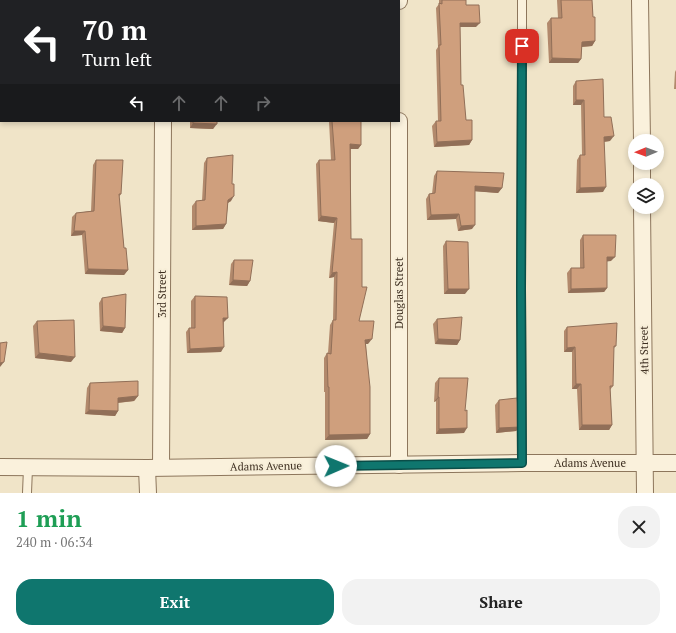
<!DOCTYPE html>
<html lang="en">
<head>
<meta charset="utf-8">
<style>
  body { margin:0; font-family:"PT Serif",serif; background:#f2f2f2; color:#222; height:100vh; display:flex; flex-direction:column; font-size:15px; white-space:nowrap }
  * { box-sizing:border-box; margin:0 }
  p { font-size:13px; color:#767676 }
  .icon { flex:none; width:22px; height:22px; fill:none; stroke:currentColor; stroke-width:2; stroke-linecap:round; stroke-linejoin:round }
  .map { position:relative; height:493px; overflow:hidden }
  .sheet { display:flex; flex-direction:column; background:#fff; flex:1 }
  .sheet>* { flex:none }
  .top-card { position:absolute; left:0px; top:0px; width:400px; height:122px; box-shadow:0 2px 6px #0003; background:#202124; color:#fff; overflow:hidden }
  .needle { width:26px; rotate:269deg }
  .fabs { position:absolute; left:628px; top:134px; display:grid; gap:8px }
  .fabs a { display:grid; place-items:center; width:36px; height:36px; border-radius:50%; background:#fff; box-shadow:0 2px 6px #0003; font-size:20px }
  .pin { position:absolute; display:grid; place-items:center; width:34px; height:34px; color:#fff; margin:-17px; border-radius:8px; box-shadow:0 2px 6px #0006 }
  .me { position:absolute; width:44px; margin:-22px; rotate:89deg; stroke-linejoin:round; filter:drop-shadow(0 0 3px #0008) }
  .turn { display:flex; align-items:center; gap:14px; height:84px; padding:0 16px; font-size:18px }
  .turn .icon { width:52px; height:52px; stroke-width:2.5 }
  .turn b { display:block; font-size:28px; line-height:34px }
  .lanes { display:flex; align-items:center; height:38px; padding:0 16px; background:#0003; justify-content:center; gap:20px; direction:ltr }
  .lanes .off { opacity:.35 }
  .round { display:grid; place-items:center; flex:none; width:42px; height:42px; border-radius:16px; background:#f2f2f2 }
  .summary { display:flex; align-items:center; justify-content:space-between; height:68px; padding:0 16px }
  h1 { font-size:24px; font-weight:600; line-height:30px; color:#1e9e55 }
  .button { display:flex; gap:8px; margin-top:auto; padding:8px 16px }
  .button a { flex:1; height:46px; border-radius:16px; background:#0f766e; color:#fff; font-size:16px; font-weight:600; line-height:46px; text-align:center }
  .button a+a { background:#f2f2f2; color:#222 }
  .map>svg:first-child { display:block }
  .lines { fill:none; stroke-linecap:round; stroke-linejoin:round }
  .service-casing { stroke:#8d765c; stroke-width:10 }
  .minor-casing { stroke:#8d765c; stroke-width:18 }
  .service { stroke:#faf1dc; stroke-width:8 }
  .minor { stroke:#faf1dc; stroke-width:16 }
  .wall { fill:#b2896c }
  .shaded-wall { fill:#916f58 }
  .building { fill:#cf9f7d; stroke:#916f58 }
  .route-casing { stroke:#0a4d48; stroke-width:10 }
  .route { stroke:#0f766e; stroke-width:7 }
  .labels { text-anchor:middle; stroke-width:4; stroke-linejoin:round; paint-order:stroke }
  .street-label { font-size:11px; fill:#3d2e20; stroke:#f7eed8 }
</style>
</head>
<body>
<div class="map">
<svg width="676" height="493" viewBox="0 0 676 493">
  <rect width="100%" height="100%" fill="#f0e4c8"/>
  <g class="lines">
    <defs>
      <g id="service">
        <path d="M522,0V62L521,289L522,463"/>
        <path d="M27,493L28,468"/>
      </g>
      <g id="minor">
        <path d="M160,0V1"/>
        <path d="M640,0L642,141"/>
        <path d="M399,1V0"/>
        <path d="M0,29H1"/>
        <path d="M399,121V465"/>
        <path d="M642,163V185"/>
        <path d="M642,207L645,493"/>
        <path d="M0,467L147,468L522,463H676"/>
        <path d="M161,467L163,121"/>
        <path d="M147,468L148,493"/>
      </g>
    </defs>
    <use href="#service" class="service-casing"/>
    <use href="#minor" class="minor-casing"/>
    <use href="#service" class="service"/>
    <use href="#minor" class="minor"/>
  </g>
  <g class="wall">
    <path d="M439,0H466V5L476,27H460L461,85L466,120L472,140L469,145L434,147L432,126L436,121H438L436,50L438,47L436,8L439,4Z"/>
    <path d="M557,0H592L593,17L595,41L592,46L582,47L581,59L578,63H549L547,23L551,18H558Z"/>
    <path d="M676,70V89H674L675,72Z"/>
    <path d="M576,81L604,117L610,141L604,142L603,192L576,193L577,160L580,155H582L581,105H573V86Z"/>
    <path d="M190,121H217L213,129L190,128Z"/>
    <path d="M329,121H361V145L358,149H351V239L359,321L368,344H366L370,434L367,439L325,440V392H324V358L327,353H328L330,325L333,320L334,277L329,278L334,223L318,221L316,164L319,160H331Z"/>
    <path d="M207,158L231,201L228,203L226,224L223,229L192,230V206L196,201H202L204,163Z"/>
    <path d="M96,160L121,194L119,197L124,248L128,270L124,275L85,274L82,235L71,236L72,217L76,213L91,211L93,165Z"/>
    <path d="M437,171L502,188L498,193L475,191L472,229L458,231L456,219L427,220L426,199L429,194H432L434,176Z"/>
    <path d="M583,235L611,261H607V288L604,292L568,293L567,273L571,268H580V240Z"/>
    <path d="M446,241L465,294H444L443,246Z"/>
    <path d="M234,260L250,281L247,286L229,285L231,264Z"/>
    <path d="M195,296L224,322L221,352L187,353L186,332L189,328H191V301Z"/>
    <path d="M102,298L125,328L122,333L100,331L99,303Z"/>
    <path d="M437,319L460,340L457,345L435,344L433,324Z"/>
    <path d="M37,321L71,362L35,358L33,326Z"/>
    <path d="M567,327L616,346L613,349V386L610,390L612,425L609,430H579L577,389H572V352H564V331Z"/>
    <path d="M439,378L465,411L464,433L436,434V401L434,402L435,383Z"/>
    <path d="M90,383L138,396L134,401L118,403V411L115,416L85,414L87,388Z"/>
    <path d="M499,400L520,427L516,431L496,433L495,405Z"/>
  </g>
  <g class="shaded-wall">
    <path d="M460,23H480L476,27H457Z"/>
    <path d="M595,41L592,46L579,47L582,42Z"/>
    <path d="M552,58L581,59L578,63H549Z"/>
    <path d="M576,100H584L581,105H573Z"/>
    <path d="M193,123L217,124L213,129L190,128Z"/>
    <path d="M614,136L610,141L601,142L604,137Z"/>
    <path d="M472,140L469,145L434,147L437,142Z"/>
    <path d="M350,144L361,145L358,149H347Z"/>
    <path d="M475,186L502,188L498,193L471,191Z"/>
    <path d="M606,187L603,192L576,193L580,188Z"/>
    <path d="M234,196L231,201L224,205L228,200Z"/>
    <path d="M459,214L456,219L427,220L431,215Z"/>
    <path d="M321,216L337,218L334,223L318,221Z"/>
    <path d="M226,224L223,229L192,230L196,226Z"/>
    <path d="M475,225L472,229L458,231L461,226Z"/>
    <path d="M74,231H85L82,235L71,236Z"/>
    <path d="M607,257H615L611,261L603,262Z"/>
    <path d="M88,269L128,270L124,275L85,274Z"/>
    <path d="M337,272L334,277L329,278L332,273Z"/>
    <path d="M233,280L250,281L247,286L229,285Z"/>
    <path d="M607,288L604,292L568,293L571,289Z"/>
    <path d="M448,289H469L465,294H444Z"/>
    <path d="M223,318H228L224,322H220Z"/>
    <path d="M103,326L125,328L122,333L100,331Z"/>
    <path d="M372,339L368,344H362L365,340Z"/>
    <path d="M438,339L460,340L457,345L435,344Z"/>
    <path d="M224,347L221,352L187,353L190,349Z"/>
    <path d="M575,347L572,352H564L567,348Z"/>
    <path d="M39,353L75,357L71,362L35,358Z"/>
    <path d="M4,362L0,367V363Z"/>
    <path d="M576,384H581L577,389H572Z"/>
    <path d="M138,396L134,401L115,403L118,398Z"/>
    <path d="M438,397H439L436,401L434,402Z"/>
    <path d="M89,410L118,411L115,416L85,414Z"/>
    <path d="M582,425H612L609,430H579Z"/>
    <path d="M520,427L516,431L496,433L499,428Z"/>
    <path d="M467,428L464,433L436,434L439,429Z"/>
    <path d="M370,434L367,439L325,440L329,435Z"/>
  </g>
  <g class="building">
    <path d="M442,0H466V5H479L480,23H460L461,85H463L466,120H472V140L437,142L436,121H441L439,45H441L439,3L442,4Z"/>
    <path d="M561,0H592L593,17H595V41L582,42L581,59L552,58L551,18H562Z"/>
    <path d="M0,71L1,72V97H0Z"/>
    <path d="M603,79L604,117H611L614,136L604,137L606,187L580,188V155H585L584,100H576V81Z"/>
    <path d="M193,121H217V124L193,123Z"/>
    <path d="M332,121H361V145L350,144L351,239H362V287H367L359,321H374L372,339L365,340L370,387V434L329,435V387H328L327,353L331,354L333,320H336L337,272L332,273L337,218L321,216L319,160H335Z"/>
    <path d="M233,155L232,184H234V196L228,200L226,224L196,226V201L205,200L207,158Z"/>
    <path d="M96,160H123L121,194H119L124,248H126L128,270L88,269L85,231H74L76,213L94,211Z"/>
    <path d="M437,171L504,173L502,188L475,186V225L461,226L459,214L431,215L429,194L435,193Z"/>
    <path d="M583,235H616L615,257H607V288L571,289V268H584Z"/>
    <path d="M446,241L468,242L469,289H448Z"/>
    <path d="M234,260H253L250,281L233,280Z"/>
    <path d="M126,294L125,328L103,326L102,298Z"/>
    <path d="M195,296L227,297L228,318H223L224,347L190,349L189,328H195Z"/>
    <path d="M462,317L460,340L438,339L437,319Z"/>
    <path d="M74,320L75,357L39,353L37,321Z"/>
    <path d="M617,323L616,346H614L613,386H610L612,425H582L581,384H576L575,347L567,348V327Z"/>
    <path d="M7,342L4,362L0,363V343Z"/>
    <path d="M439,378H468L465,411L467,410V428L439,429V397H438Z"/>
    <path d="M138,381V396L118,398V411L89,410L90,383Z"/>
    <path d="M517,398L520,427L499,428V400Z"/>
  </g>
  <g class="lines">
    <defs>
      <path id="route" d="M336,466L522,463L521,289L522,46"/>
    </defs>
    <use href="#route" class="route-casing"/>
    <use href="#route" class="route"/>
  </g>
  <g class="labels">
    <g class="street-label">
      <text transform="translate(399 293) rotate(-90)" y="4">Douglas Street</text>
      <text transform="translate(162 294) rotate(-90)" y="4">3rd Street</text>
      <text transform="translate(644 350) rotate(-91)" y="4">4th Street</text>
      <text x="590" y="467">Adams Avenue</text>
      <text transform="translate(266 466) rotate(-1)" y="4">Adams Avenue</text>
    </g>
  </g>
</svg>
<div class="fabs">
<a><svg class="needle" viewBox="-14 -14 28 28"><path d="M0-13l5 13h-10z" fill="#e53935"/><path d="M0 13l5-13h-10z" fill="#767676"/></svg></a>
<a><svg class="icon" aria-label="layers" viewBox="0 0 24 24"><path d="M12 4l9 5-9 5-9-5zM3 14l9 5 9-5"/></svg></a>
</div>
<div class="pin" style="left:522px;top:46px;background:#d93025"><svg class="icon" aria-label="arrive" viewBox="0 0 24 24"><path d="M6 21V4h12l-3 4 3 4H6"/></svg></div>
<svg class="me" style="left:336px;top:466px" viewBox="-20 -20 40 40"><circle r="19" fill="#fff"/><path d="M0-13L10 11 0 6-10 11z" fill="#0f766e"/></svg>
<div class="top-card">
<div class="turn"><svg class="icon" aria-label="left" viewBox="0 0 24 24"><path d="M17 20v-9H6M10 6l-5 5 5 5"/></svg><div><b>70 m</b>Turn left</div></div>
<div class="lanes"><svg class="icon" aria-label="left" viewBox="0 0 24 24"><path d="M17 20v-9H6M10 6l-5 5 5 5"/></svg><svg class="icon off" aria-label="ahead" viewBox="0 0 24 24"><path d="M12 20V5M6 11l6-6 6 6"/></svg><svg class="icon off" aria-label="ahead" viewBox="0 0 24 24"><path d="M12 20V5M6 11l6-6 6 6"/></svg><svg class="icon off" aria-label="right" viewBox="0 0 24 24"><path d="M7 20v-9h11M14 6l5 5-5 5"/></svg></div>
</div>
</div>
<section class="sheet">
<div class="summary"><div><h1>1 min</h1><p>240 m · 06:34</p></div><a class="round"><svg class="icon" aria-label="close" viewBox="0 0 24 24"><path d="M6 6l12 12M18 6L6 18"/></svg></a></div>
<div class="button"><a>Exit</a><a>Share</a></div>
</section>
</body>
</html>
